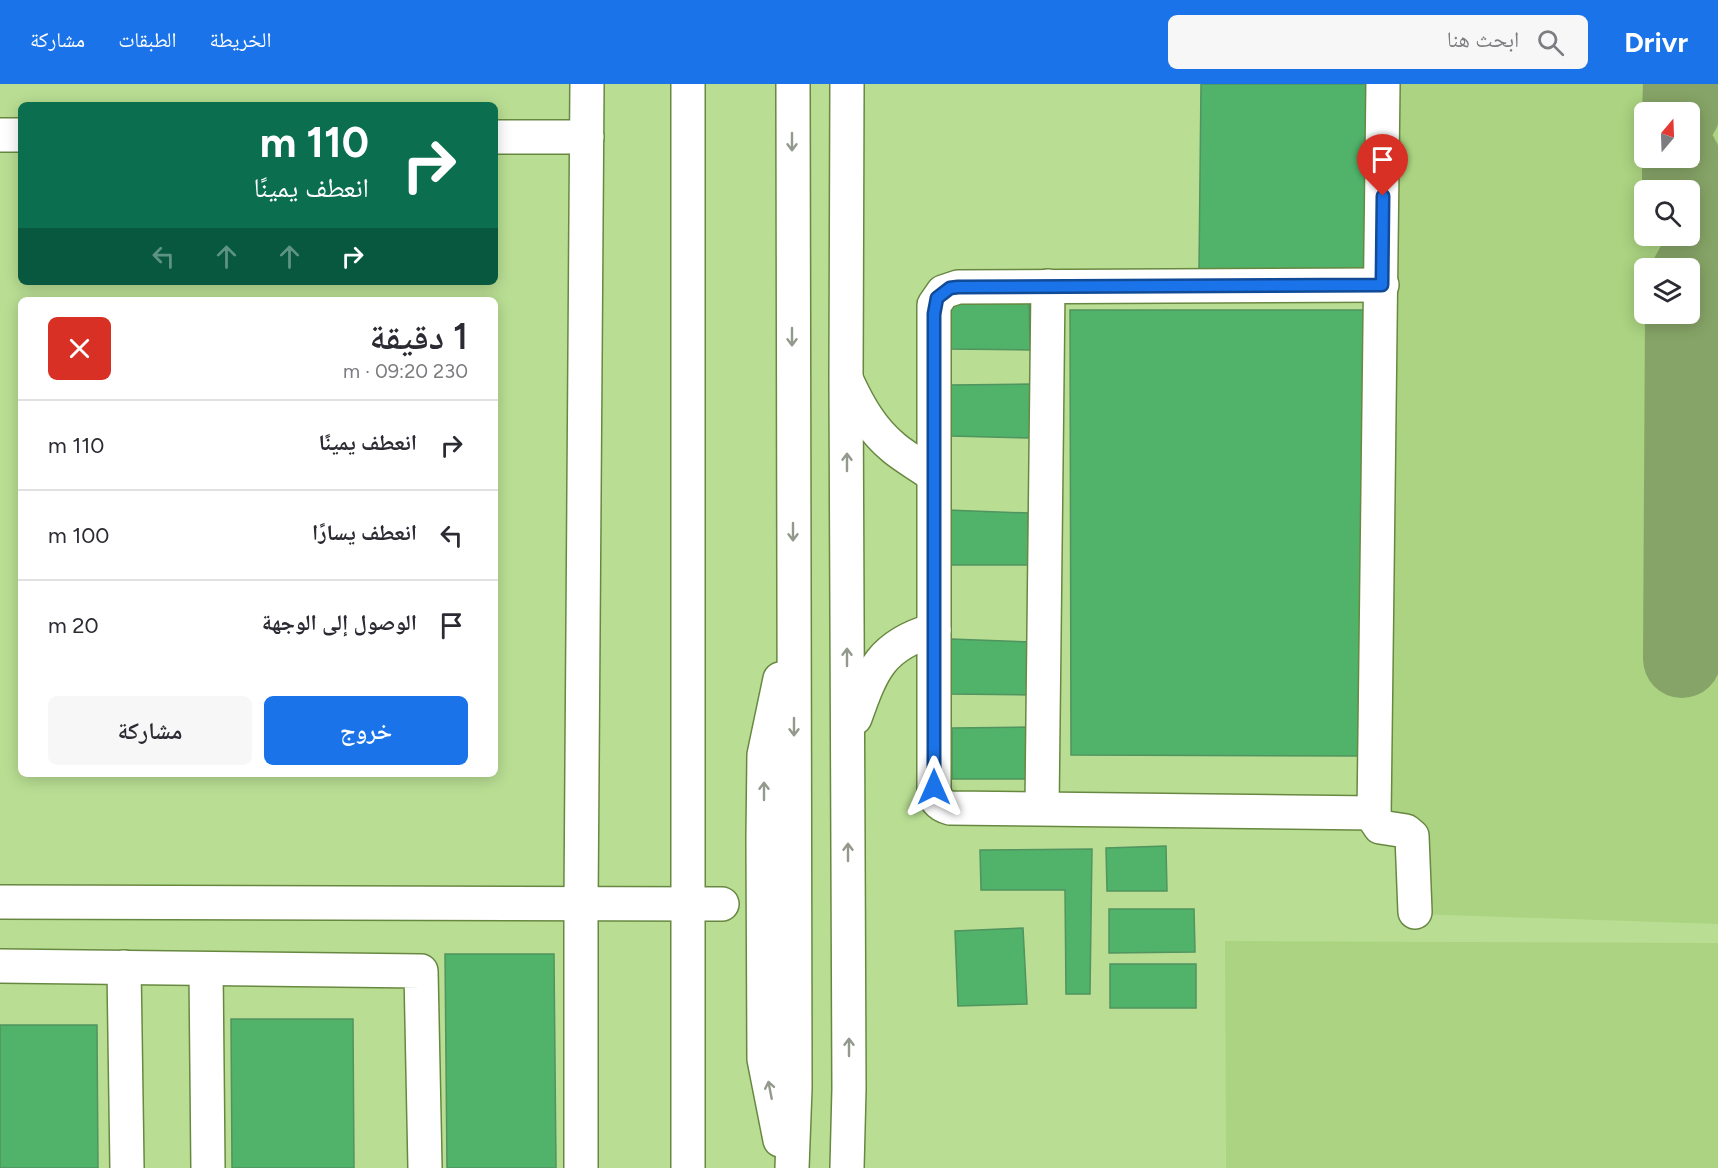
<!DOCTYPE html>
<html lang="ar">
<head>
<meta charset="utf-8">
<style>
  body { margin:0; font-family:Figtree,"Noto Naskh Arabic",sans-serif; background:#f7f7f7; color:#2b2b33; direction:rtl; height:100vh; display:flex; flex-direction:column; font-size:22px; white-space:nowrap }
  * { box-sizing:border-box; margin:0 }
  p { font-size:20px; color:#7c7c81 }
  .icon { flex:none; width:33px; height:33px; fill:none; stroke:currentColor; stroke-width:2; stroke-linecap:round; stroke-linejoin:round }
  .map { position:relative; flex:1; overflow:hidden; direction:ltr }
  .sheet { position:absolute; left:18px; top:213px; width:480px; height:480px; display:flex; flex-direction:column; background:#fff; border-radius:9px; box-shadow:0 3px 15px #0003; direction:rtl }
  .sheet>* { flex:none }
  .guide { position:absolute; left:18px; top:18px; width:480px; height:183px; border-radius:9px; box-shadow:0 3px 15px #0003; direction:rtl; background:#0b6e4f; color:#fff; overflow:hidden }
  .needle { width:39px; rotate:19deg }
  .buttons { position:absolute; left:1634px; top:18px; display:grid; gap:12px }
  .buttons a { display:grid; place-items:center; width:66px; height:66px; border-radius:9px; background:#fff; box-shadow:0 3px 15px #0003; font-size:30px }
  .pin { position:absolute; display:grid; place-items:center; width:51px; height:51px; color:#fff; margin:-62px -26px; border-radius:50% 50% 50% 0; rotate:-45deg; box-shadow:0 0 6px #0007 }
  .pin .icon { rotate:45deg }
  .me { position:absolute; width:66px; margin:-33px; rotate:0deg; stroke-linejoin:round; filter:drop-shadow(0 0 4px #0008) }
  .turn { display:flex; align-items:center; gap:21px; height:126px; padding:0 30px; font-size:27px }
  .turn .icon { width:78px; height:78px; stroke-width:2.5 }
  .turn b { display:block; font-size:42px; line-height:51px }
  .lanes { display:flex; align-items:center; height:57px; padding:0 30px; background:#0003; justify-content:center; gap:30px; direction:ltr }
  .lanes .off { opacity:.35 }
  .round { display:grid; place-items:center; flex:none; width:63px; height:63px; border-radius:9px; background:#f7f7f7 }
  .head { display:flex; align-items:center; justify-content:space-between; height:102px; padding:0 30px }
  h1 { font-size:36px; font-weight:600; line-height:45px }
  .action { display:flex; gap:12px; margin-top:auto; padding:12px 30px }
  .action a { flex:1; height:69px; border-radius:9px; background:#1a73e8; color:#fff; font-size:24px; font-weight:600; line-height:69px; text-align:center }
  .action a+a { background:#f7f7f7; color:#2b2b33 }
  ul { padding:0; list-style:none }
  li { display:flex; align-items:center; gap:18px; height:90px; padding:0 30px; border-top:2px solid #e1e1e2 }
  li div { flex:1 }
  li b { display:block; font-size:22px }
  li em { font-style:normal }
  header { display:flex; align-items:center; gap:36px; box-sizing:border-box; height:84px; padding:0 30px; background:#1a73e8; color:#fff }
  header strong { font-size:28px }
  nav { display:flex; gap:33px; margin-inline-start:auto; font-size:21px }
  .search { width:420px; height:54px; background:#f7f7f7; display:flex; align-items:center; gap:15px; box-sizing:border-box; padding:0 21px; border-radius:9px; color:#7c7c81; font-size:22px }
  .map>svg:first-child { display:block }
  .built { fill:#abd381; fill-rule:evenodd }
  .lines { fill:none; stroke-linecap:round; stroke-linejoin:round }
  .taxiway { stroke:#86a467; stroke-width:78 }
  .building { fill:#51b26a; stroke:#50945f; stroke-width:1.5 }
  .minor-casing { stroke:#688841; stroke-width:36 }
  .minor { stroke:#fff; stroke-width:33 }
  .oneway { stroke:#93998d }
  .route-casing { stroke:#114b97; stroke-width:15 }
  .route { stroke:#1a73e8; stroke-width:10 }
</style>
</head>
<body>
<header>
<strong>Drivr</strong>
<div class="search"><svg class="icon" aria-label="search" viewBox="0 0 24 24"><circle cx="10" cy="10" r="6"/><path d="M15 15l6 6"/></svg>ابحث هنا</div>
<nav><a>الخريطة</a><a>الطبقات</a><a>مشاركة</a></nav>
</header>
<div class="map">
<svg width="1718" height="1084" viewBox="0 0 1718 1084">
  <rect width="100%" height="100%" fill="#b9de93"/>
  <g class="built">
    <path d="M1371,0H1718V840L1415,830L1407,750L1367,747ZM1644,28H1689V74H1644ZM1644,106H1689V152H1644ZM1644,184H1689V230H1644Z"/>
    <path d="M1225,857L1718,859V1084H1226Z"/>
  </g>
  <g class="lines">
    <g class="taxiway">
      <path d="M1681,28L1682,0"/>
      <path d="M1681,74V106"/>
      <path d="M1689,192C1696,178 1704,165 1718,158"/>
      <path d="M1682,575L1684,230"/>
    </g>
  </g>
  <g class="building">
    <path d="M1201,0H1371L1370,188L1199,185Z"/>
    <path d="M949,211H1029L1030,266L949,265Z"/>
    <path d="M1070,226H1365L1366,672L1071,671Z"/>
    <path d="M1031,300V354L951,352V301Z"/>
    <path d="M947,426L1028,429V481H947Z"/>
    <path d="M951,555L1031,558V611L950,610Z"/>
    <path d="M1032,643L1033,695H952V644Z"/>
    <path d="M1166,762L1167,807H1107L1106,764Z"/>
    <path d="M1092,765L1090,910H1066L1065,806H981L980,766Z"/>
    <path d="M1109,825H1194L1195,868L1109,869Z"/>
    <path d="M1023,844L1027,920L958,922L955,847Z"/>
    <path d="M445,870H554L556,1084H447Z"/>
    <rect x="1110" y="880" width="86" height="44"/>
    <path d="M231,935H353L354,1084H232Z"/>
    <path d="M0,941H97L98,1084H0Z"/>
  </g>
  <g class="lines">
    <defs>
      <g id="minor">
        <path d="M1383,0L1374,734L1380,743L1406,747L1412,752L1415,828"/>
        <path d="M0,51H21"/>
        <path d="M495,53H587"/>
        <path d="M847,297C859,323 872,346 894,364C906,374 921,382 933,391"/>
        <path d="M780,595L764,671L763,754L764,975L780,1056"/>
        <path d="M855,634C872,586 881,561 934,546"/>
        <path d="M1042,724L1048,202"/>
        <path d="M1374,729L950,724C939,721 934,715 934,703V221L943,208L958,203L1382,201"/>
        <path d="M0,818L722,820"/>
        <path d="M0,882L421,887L425,1084"/>
        <path d="M124,883L127,1084"/>
        <path d="M206,885L208,1084"/>
        <path d="M581,1084V819L587,0"/>
        <path d="M688,1084V0"/>
        <path d="M792,1084L795,1004L793,0"/>
        <path d="M847,1084L849,1005L846,295L847,0"/>
      </g>
    </defs>
    <use href="#minor" class="minor-casing"/>
    <use href="#minor" class="minor"/>
  </g>
  <defs><path id="oneway-shaft" d="M-6 0H5M1.5-3L5.5 0L1.5 3" fill="none" stroke-width="1.6" stroke-linecap="round" stroke-linejoin="round" transform="scale(1.5)"/></defs>
  <g class="oneway">
    <use href="#oneway-shaft" transform="translate(792 58) rotate(90)"/>
    <use href="#oneway-shaft" transform="translate(792 253) rotate(90)"/>
    <use href="#oneway-shaft" transform="translate(847 378) rotate(-90)"/>
    <use href="#oneway-shaft" transform="translate(793 448) rotate(90)"/>
    <use href="#oneway-shaft" transform="translate(847 573) rotate(-90)"/>
    <use href="#oneway-shaft" transform="translate(794 643) rotate(90)"/>
    <use href="#oneway-shaft" transform="translate(764 707) rotate(-90)"/>
    <use href="#oneway-shaft" transform="translate(848 768) rotate(-90)"/>
    <use href="#oneway-shaft" transform="translate(849 963) rotate(-90)"/>
    <use href="#oneway-shaft" transform="translate(770 1006) rotate(-101)"/>
  </g>
  <g class="lines">
    <defs>
      <path id="route" d="M934,703V230L937,214L950,204L958,203L1382,201L1383,112"/>
    </defs>
    <use href="#route" class="route-casing"/>
    <use href="#route" class="route"/>
  </g>
</svg>
<div class="buttons">
<a><svg class="needle" viewBox="-14 -14 28 28"><path d="M0-13l5 13h-10z" fill="#e53935"/><path d="M0 13l5-13h-10z" fill="#7c7c81"/></svg></a>
<a><svg class="icon" aria-label="search" viewBox="0 0 24 24"><circle cx="10" cy="10" r="6"/><path d="M15 15l6 6"/></svg></a>
<a><svg class="icon" aria-label="layers" viewBox="0 0 24 24"><path d="M12 4l9 5-9 5-9-5zM3 14l9 5 9-5"/></svg></a>
</div>
<div class="pin" style="left:1383px;top:112px;background:#d93025"><svg class="icon" aria-label="arrive" viewBox="0 0 24 24"><path d="M6 21V4h12l-3 4 3 4H6"/></svg></div>
<svg class="me" style="left:934px;top:703px" viewBox="-20 -20 40 40"><path d="M0-17L14 15 0 8-14 15z" fill="#1a73e8" stroke="#fff" stroke-width="4"/></svg>
<div class="guide">
<div class="turn"><svg class="icon" aria-label="right" viewBox="0 0 24 24"><path d="M7 20v-9h11M14 6l5 5-5 5"/></svg><div><b>110 m</b>انعطف يمينًا</div></div>
<div class="lanes"><svg class="icon off" aria-label="left" viewBox="0 0 24 24"><path d="M17 20v-9H6M10 6l-5 5 5 5"/></svg><svg class="icon off" aria-label="ahead" viewBox="0 0 24 24"><path d="M12 20V5M6 11l6-6 6 6"/></svg><svg class="icon off" aria-label="ahead" viewBox="0 0 24 24"><path d="M12 20V5M6 11l6-6 6 6"/></svg><svg class="icon" aria-label="right" viewBox="0 0 24 24"><path d="M7 20v-9h11M14 6l5 5-5 5"/></svg></div>
</div>
<section class="sheet">
<div class="head"><div><h1>1 دقيقة</h1><p>230 m · 09:20</p></div><a class="round" style="background:#d93025;color:#fff"><svg class="icon" aria-label="close" viewBox="0 0 24 24"><path d="M6 6l12 12M18 6L6 18"/></svg></a></div>
<ul>
<li><svg class="icon" aria-label="right" viewBox="0 0 24 24"><path d="M7 20v-9h11M14 6l5 5-5 5"/></svg><div><b>انعطف يمينًا</b></div><em>110 m</em></li>
<li><svg class="icon" aria-label="left" viewBox="0 0 24 24"><path d="M17 20v-9H6M10 6l-5 5 5 5"/></svg><div><b>انعطف يسارًا</b></div><em>100 m</em></li>
<li><svg class="icon" aria-label="arrive" viewBox="0 0 24 24"><path d="M6 21V4h12l-3 4 3 4H6"/></svg><div><b>الوصول إلى الوجهة</b></div><em>20 m</em></li>
</ul>
<div class="action"><a>خروج</a><a>مشاركة</a></div>
</section>
</div>
</body>
</html>
